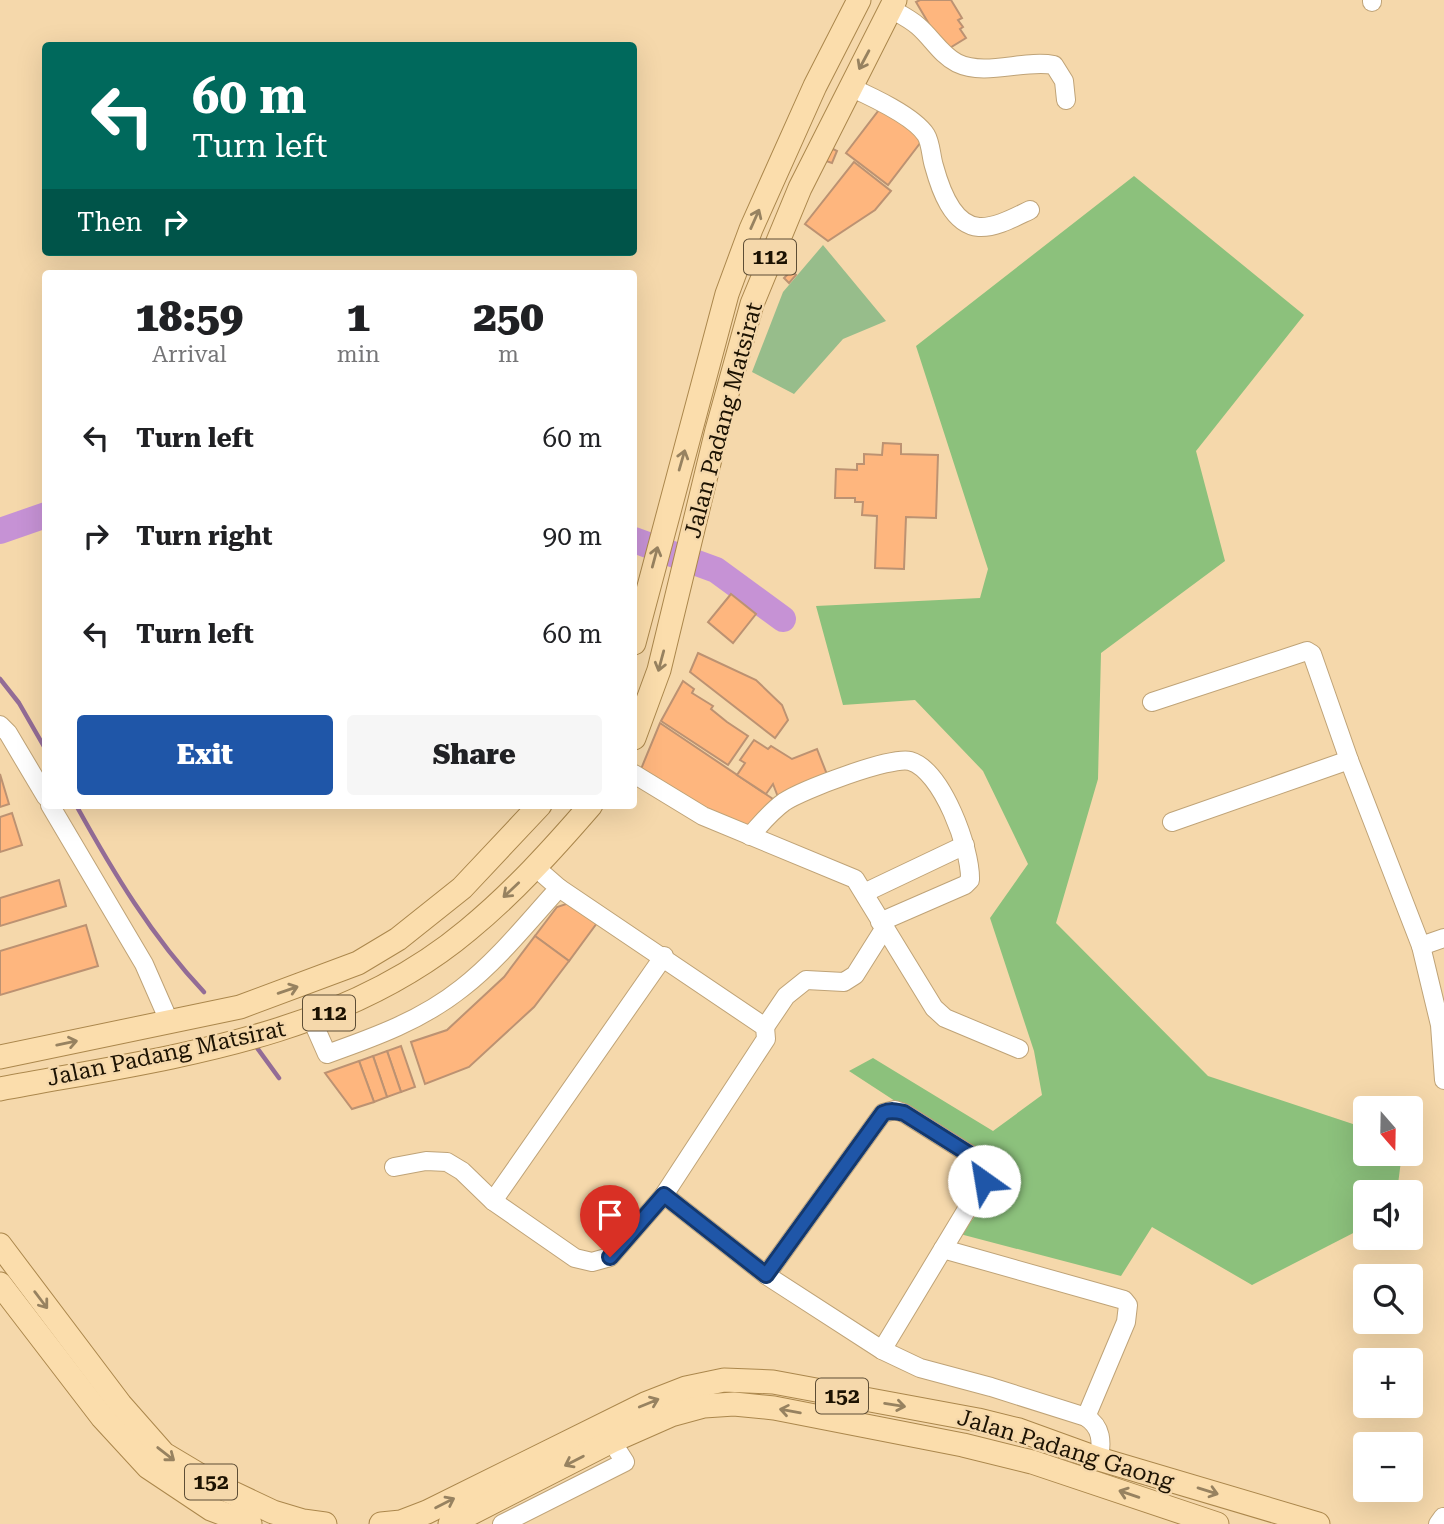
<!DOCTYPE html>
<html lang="en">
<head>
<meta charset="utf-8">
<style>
  body { margin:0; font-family:"Roboto Serif",serif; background:#f6f6f6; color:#202124; height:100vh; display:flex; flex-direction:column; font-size:26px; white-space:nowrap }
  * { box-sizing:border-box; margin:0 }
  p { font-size:23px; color:#757577 }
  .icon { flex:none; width:38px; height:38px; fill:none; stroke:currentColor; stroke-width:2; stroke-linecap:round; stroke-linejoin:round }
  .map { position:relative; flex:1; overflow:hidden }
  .panel { position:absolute; left:42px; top:270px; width:595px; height:539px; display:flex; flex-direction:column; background:#fff; border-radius:7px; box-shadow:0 7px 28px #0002 }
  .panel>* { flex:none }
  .guide { position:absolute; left:42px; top:42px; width:595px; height:214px; border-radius:7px; box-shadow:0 7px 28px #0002; background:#00695c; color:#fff; overflow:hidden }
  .needle { width:46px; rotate:160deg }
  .buttons { position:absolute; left:1353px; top:1096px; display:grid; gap:14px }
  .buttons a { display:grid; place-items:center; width:70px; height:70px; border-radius:7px; background:#fff; box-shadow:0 7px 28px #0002; font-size:35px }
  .pin { position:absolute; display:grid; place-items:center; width:60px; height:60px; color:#fff; margin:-72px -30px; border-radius:50% 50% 50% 0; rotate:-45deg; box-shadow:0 0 7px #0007 }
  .pin .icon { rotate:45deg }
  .me { position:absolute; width:77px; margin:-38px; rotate:328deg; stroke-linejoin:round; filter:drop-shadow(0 0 5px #0008) }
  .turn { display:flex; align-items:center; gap:24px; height:147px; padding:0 35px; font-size:32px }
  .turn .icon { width:91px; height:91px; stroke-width:2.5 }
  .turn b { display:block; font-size:49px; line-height:60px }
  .then { display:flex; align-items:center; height:66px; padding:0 35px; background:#0003; gap:14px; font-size:26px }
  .eta { display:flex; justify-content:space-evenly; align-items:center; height:119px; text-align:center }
  .eta b { font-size:42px; font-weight:800; line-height:49px }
  .action { display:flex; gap:14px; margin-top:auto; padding:14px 35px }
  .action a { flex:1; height:80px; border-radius:7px; background:#1f56a8; color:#fff; font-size:28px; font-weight:800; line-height:80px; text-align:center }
  .action a+a { background:#f6f6f6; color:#202124 }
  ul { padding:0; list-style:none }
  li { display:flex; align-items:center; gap:21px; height:98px; padding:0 35px }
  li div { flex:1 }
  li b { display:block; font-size:26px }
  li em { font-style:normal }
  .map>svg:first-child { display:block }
  .green { fill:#97bd8b }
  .forest { fill:#8cc17c }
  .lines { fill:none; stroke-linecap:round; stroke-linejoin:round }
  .stream { stroke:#936c96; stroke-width:4.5 }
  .river { stroke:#c692d5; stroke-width:26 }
  .building { fill:#feb67e; stroke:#bc9272; stroke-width:2 }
  .minor-casing { stroke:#bfa377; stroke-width:20 }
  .major-casing { stroke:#ab874c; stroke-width:25 }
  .minor { stroke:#fff; stroke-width:18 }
  .major { stroke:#fbddac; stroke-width:23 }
  .oneway { stroke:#978260 }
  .route-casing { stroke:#14386d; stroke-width:18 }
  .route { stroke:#1f56a8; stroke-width:12 }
  .labels { text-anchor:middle; stroke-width:5; stroke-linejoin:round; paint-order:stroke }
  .shield { fill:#f5d8ab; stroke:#5d4d35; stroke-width:2 }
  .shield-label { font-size:21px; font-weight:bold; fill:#1c1202 }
  .street-label { font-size:23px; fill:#1c1202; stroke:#f5d8ab }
</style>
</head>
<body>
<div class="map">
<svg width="1444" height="1524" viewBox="0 0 1444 1524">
  <rect width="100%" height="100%" fill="#f5d8ab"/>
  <path class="green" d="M823,245L886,321L843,339L794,394L752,372L783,292Z"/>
  <path class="forest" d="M1134,176L1304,315L1196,451L1225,561L1101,653L1098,779L1056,923L1208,1076L1365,1128V1153H1402L1397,1192H1365V1227L1252,1285L1152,1227L1121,1276L960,1234L1010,1176L849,1071L873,1058L993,1131L1042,1095L1034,1051L990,918L1028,864L983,771L915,700L843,705L816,606L980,598L988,569L916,346Z"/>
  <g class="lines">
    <g class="stream">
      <path d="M0,679L19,703L46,750"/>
      <path d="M76,805C113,872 152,937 204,992"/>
      <path d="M255,1045L279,1078"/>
    </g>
    <g class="river">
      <path d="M0,531L46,515"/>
      <path d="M634,540L716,570L783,619"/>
    </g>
  </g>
  <g class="building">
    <path d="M920,0H951L962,18L958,20L963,27L960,29L966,38L948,49L939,41L916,2Z"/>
    <path d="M882,106L924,138L888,185L846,153Z"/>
    <path d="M829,147L837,151L832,163L823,160Z"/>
    <path d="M854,162L891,191L875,210L828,241L805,224Z"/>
    <path d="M791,271L796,275L789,283L784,278Z"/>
    <path d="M883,443L901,444V454L938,455L936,518L906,517L904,569L875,568L877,516L862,515L863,502H855V498H835L836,469L857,470V464H864V454L882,455Z"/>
    <path d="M731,594L756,614L733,643L708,622Z"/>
    <path d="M698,653L756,680L782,705L788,720L775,738L690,672Z"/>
    <path d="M683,681L694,689L692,693L713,706L711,709L727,722L748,736L728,765L661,721Z"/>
    <path d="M660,723L773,799L752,830L707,813L641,769Z"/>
    <path d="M754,740L768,749L771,746L792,759L817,749L828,777L778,797L773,784L766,794L737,775L745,763L740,760Z"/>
    <path d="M0,774L9,804L0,807Z"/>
    <path d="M12,813L22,845L0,852V817Z"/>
    <path d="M59,880L66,906L0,926V898Z"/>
    <path d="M569,903L597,923L569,961L535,936L557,907Z"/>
    <path d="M86,925L98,966L0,995V951Z"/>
    <path d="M535,936L569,961L534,1007L469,1067L425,1084L411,1042L447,1030L504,977Z"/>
    <path d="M401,1046L415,1087L401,1092L387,1051Z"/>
    <path d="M387,1051L401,1092L387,1097L373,1056Z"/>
    <path d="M373,1056L387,1097L374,1102L359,1061Z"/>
    <path d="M359,1061L374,1102L352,1109L325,1073Z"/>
  </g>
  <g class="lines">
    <defs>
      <g id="minor">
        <path d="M1372,0V2"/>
        <path d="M891,9C900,14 910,19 918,26C932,38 941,55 957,63C986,77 1024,59 1054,65L1064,81L1066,100"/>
        <path d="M850,87C870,96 914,116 926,135C931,143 931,157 934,166C940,188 952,225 979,227C996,228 1015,217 1030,210"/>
        <path d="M1152,702L1307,651L1312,654L1349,760"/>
        <path d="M0,725L8,733L46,797"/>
        <path d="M634,774L703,816L855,879L934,1008L945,1018L1019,1049"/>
        <path d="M50,805L144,964L169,1021"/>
        <path d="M1172,822L1349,760L1421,946L1440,1025L1444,1080"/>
        <path d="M750,836C761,824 770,812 784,802C802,790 891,756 910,761C942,770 971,849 970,880L965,885L880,922"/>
        <path d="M559,888L765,1027L766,1039L664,1195L766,1275L882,1350L920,1368L991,1387L1086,1417C1102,1427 1102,1442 1099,1459"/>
        <path d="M864,893L965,845"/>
        <path d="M1421,946L1444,938"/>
        <path d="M312,1020L327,1054C375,1037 422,1020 462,988C498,960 528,922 559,888L535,867"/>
        <path d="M765,1027L786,996L806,980L844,982L855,975L884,929"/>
        <path d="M394,1167L426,1161L447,1162L462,1171L493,1201L526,1224L575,1258L592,1262L610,1257L664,1195"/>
        <path d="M493,1201L664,956"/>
        <path d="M943,1249L1124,1300L1128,1305L1126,1322L1086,1417"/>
        <path d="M766,1275L883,1113L895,1110L904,1113L977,1159L983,1170L984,1181L882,1350"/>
        <path d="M502,1524L625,1462L605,1431"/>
        <path d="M1438,1524L1443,1517V1524"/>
      </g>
      <g id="major">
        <path d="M634,643L727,294L751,229L815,86L859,0"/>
        <path d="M634,738L659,670L717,430L752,304L800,188L895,0"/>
        <path d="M0,1057L240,1007L358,963L398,939L462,888L540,805"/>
        <path d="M0,1089C163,1058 337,1040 468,930C513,893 553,849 591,805"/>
        <path d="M0,1245L120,1404L164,1454L216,1485L273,1512L303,1521L325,1524"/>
        <path d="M0,1284L102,1417L148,1467L211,1509L250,1524"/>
        <path d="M381,1524L401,1522L427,1512L645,1404L686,1388L724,1380L773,1382L978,1420L1019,1430L1099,1459L1318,1524"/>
        <path d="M450,1524L612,1441L671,1415L704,1406L734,1404L774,1408L963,1445L1032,1462L1217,1524"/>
      </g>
    </defs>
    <use href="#minor" class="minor-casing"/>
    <use href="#major" class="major-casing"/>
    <use href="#minor" class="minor"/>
    <use href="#major" class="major"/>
  </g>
  <defs><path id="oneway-shaft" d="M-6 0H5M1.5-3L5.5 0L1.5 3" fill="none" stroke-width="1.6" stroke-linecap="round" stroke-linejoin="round" transform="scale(1.75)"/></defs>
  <g class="oneway">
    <use href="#oneway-shaft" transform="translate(864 60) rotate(118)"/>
    <use href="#oneway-shaft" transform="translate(755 219) rotate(-66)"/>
    <use href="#oneway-shaft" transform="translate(682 460) rotate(-74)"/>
    <use href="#oneway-shaft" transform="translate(655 557) rotate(-75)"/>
    <use href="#oneway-shaft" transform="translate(661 661) rotate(105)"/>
    <use href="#oneway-shaft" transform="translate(511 890) rotate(137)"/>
    <use href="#oneway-shaft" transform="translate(288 990) rotate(-19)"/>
    <use href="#oneway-shaft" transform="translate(67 1043) rotate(-12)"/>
    <use href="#oneway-shaft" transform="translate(41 1300) rotate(53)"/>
    <use href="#oneway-shaft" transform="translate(649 1403) rotate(-22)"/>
    <use href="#oneway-shaft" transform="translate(895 1405) rotate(9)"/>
    <use href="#oneway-shaft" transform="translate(790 1411) rotate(-170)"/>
    <use href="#oneway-shaft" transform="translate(166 1454) rotate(38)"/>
    <use href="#oneway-shaft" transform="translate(574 1461) rotate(153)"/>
    <use href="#oneway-shaft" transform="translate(1208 1491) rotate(17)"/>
    <use href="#oneway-shaft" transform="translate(1129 1494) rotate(-161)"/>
    <use href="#oneway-shaft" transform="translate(445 1503) rotate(-27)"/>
  </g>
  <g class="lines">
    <defs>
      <path id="route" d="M610,1257L664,1195L766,1275L883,1113C890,1110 896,1111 904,1113L977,1159L983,1170L984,1181"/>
    </defs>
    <use href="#route" class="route-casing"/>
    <use href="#route" class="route"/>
  </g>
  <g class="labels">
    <g class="shield">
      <rect x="744" y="239.5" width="52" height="35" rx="5"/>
      <rect x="303" y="995.5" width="52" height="35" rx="5"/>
      <rect x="816" y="1378.5" width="52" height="35" rx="5"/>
      <rect x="185" y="1464.5" width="52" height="35" rx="5"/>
    </g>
    <g class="shield-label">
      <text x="770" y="264">112</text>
      <text x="329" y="1020">112</text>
      <text x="842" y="1403">152</text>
      <text x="211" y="1489">152</text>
    </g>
    <g class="street-label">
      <text transform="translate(723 420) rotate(-75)" y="8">Jalan Padang Matsirat</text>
      <text transform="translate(166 1053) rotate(-12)" y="8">Jalan Padang Matsirat</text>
      <text transform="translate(1066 1449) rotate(17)" y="8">Jalan Padang Gaong</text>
    </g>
  </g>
</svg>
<div class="buttons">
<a><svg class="needle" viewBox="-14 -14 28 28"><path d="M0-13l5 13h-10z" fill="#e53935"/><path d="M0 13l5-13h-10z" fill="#757577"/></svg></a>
<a><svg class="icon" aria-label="sound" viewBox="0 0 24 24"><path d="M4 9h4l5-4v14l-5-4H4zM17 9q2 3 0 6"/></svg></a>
<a><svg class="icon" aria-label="search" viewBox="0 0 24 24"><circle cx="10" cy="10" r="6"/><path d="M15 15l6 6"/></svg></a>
<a>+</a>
<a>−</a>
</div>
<div class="pin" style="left:610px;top:1257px;background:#d93025"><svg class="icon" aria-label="arrive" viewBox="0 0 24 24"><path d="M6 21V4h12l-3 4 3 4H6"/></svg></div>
<svg class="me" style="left:984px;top:1181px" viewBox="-20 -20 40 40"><circle r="19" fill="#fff"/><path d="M0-13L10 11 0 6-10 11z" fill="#1f56a8"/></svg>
<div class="guide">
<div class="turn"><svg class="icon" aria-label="left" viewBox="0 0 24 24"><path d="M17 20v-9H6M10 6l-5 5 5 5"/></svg><div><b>60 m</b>Turn left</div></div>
<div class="then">Then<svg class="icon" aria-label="right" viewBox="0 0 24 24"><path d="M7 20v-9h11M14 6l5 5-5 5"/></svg></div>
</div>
<section class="panel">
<div class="eta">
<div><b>18:59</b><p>Arrival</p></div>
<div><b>1</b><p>min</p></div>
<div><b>250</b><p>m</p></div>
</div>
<ul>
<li><svg class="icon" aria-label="left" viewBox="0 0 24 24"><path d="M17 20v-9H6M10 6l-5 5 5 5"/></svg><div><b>Turn left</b></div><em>60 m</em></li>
<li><svg class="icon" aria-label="right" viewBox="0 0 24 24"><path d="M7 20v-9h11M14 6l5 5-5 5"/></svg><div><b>Turn right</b></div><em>90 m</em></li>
<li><svg class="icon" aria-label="left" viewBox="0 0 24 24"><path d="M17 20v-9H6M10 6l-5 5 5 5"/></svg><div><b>Turn left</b></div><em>60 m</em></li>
</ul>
<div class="action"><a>Exit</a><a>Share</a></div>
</section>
</div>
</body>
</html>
